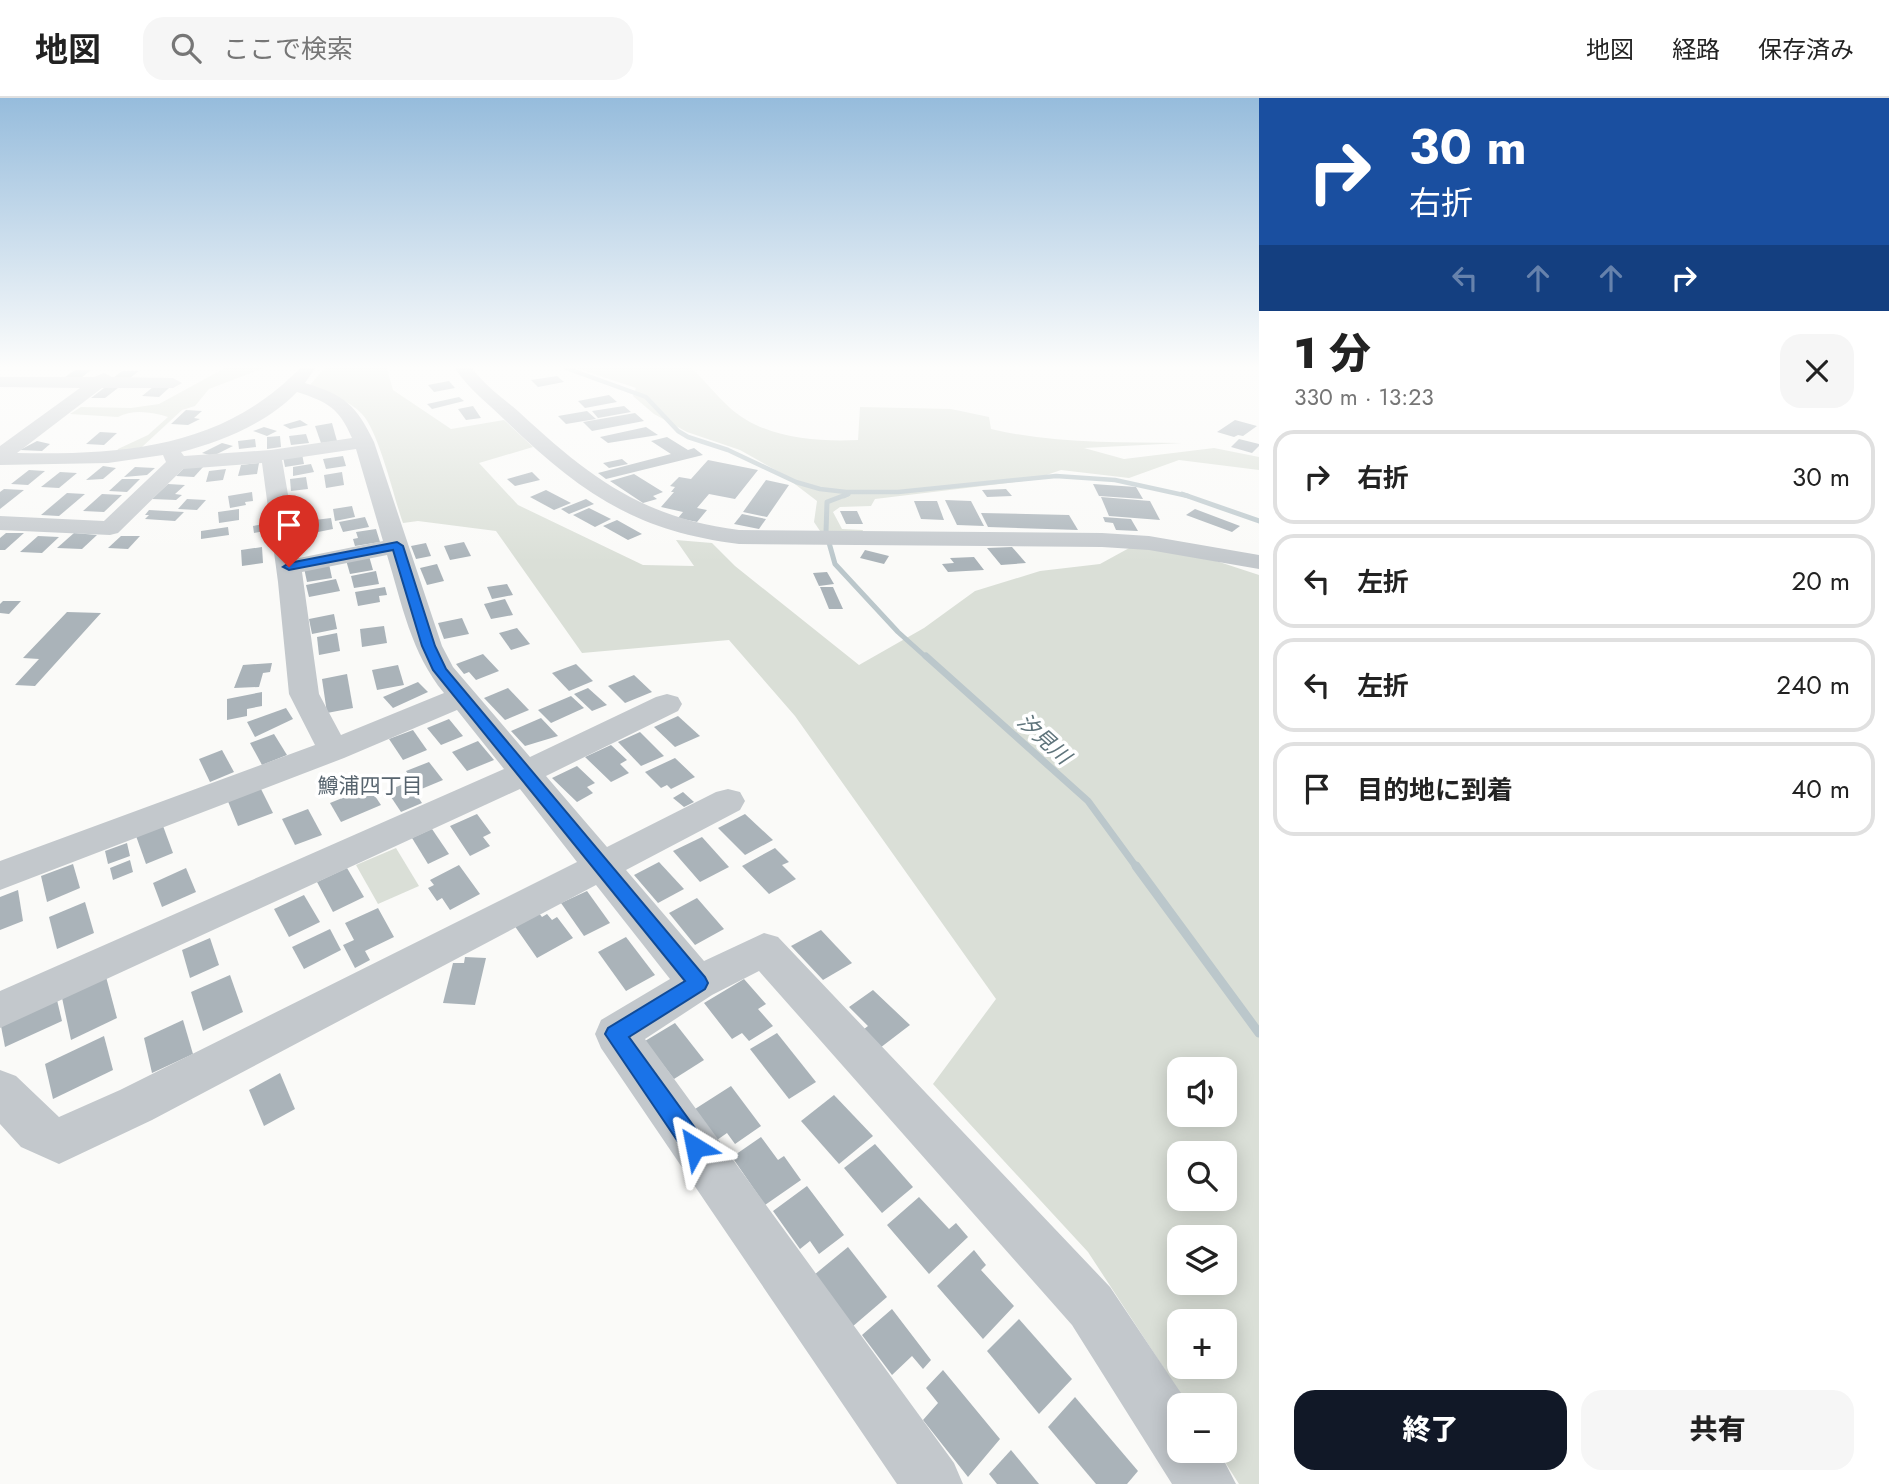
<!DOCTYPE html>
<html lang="ja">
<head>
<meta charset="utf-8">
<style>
  body { margin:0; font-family:Jost,"Noto Sans JP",sans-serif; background:#f6f6f6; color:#222; height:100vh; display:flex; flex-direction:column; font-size:26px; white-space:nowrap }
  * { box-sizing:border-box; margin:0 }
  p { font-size:23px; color:#767676 }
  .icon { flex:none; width:38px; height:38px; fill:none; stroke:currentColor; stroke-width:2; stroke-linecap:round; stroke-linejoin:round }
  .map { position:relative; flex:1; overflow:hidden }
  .drawer { display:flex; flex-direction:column; background:#fff; width:630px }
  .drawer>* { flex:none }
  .guide { background:#1a4fa0; color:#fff; overflow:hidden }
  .buttons { position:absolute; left:1167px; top:959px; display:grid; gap:14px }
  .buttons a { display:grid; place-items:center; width:70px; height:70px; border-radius:14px; background:#fff; box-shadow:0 4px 18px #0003; font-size:35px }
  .pin { position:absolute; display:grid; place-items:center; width:60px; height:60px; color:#fff; margin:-72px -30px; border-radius:50% 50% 50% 0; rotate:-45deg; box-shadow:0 0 7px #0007 }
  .pin .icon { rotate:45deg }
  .me { position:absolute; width:77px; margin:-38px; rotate:325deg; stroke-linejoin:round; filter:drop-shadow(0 0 5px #0008) }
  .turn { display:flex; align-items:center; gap:24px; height:147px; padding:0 35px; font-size:32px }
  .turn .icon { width:91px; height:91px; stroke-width:2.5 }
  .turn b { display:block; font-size:49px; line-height:60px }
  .lanes { display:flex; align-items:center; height:66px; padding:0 35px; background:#0003; justify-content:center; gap:35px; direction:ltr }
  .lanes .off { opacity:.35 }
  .round { display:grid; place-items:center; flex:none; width:74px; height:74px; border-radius:21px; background:#f6f6f6 }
  .overview { display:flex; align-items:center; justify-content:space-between; height:119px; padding:0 35px }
  h1 { font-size:42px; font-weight:800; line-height:52px }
  .cta { display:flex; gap:14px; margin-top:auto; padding:14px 35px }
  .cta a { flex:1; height:80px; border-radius:21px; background:#111827; color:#fff; font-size:28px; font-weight:800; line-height:80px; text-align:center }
  .cta a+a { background:#f6f6f6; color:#222 }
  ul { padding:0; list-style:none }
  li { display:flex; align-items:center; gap:21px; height:94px; margin:0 14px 10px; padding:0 21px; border:4px solid #e0e0e0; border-radius:21px }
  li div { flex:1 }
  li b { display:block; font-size:26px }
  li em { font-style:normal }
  header { display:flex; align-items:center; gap:42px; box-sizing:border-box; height:98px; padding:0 35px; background:#fff; border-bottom:2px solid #e0e0e0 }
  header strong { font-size:33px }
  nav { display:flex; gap:38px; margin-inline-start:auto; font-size:24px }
  .search { width:490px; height:63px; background:#f6f6f6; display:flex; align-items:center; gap:18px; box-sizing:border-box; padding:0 24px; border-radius:21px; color:#767676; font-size:26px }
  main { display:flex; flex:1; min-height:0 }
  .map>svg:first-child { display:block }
  .green { fill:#dadfd7; fill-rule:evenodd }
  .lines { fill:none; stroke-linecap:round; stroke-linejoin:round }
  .stream-far3 { stroke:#bbc7cb; stroke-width:4.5 }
  .stream-far2 { stroke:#bbc7cb; stroke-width:5 }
  .stream-far1 { stroke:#bbc7cb; stroke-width:7 }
  .stream { stroke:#bbc7cb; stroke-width:9 }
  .building { fill:#aab3b9 }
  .minor { fill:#c3c8cc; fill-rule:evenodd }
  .route { fill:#1a73e8; stroke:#114b97; stroke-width:2 }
  .labels { text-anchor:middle; stroke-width:7; stroke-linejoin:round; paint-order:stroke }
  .water-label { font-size:21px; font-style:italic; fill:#60757c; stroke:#fff }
  .neighbourhood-label { font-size:21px; fill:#57646e; stroke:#fff }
</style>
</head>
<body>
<header>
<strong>地図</strong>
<div class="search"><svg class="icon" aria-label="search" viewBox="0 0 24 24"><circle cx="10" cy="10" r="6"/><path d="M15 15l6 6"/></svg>ここで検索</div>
<nav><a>地図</a><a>経路</a><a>保存済み</a></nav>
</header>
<main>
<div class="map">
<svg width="1259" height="1386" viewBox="0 0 1259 1386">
  <rect width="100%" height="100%" fill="#fafaf8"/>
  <g class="green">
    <path d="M225,270H264L209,291L195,308L182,312L142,349L117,354L118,351L148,337L168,319C153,314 132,311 118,319L70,316L81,309L131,310L159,306Z"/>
    <path d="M325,270H387L393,292L451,331L504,322L533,349L479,365L518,407L643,467L694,468L676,442L712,445L735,468L859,567L924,530L975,493L1040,473L1100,466L1131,449L1201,458L1259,477V1386H1239L1218,1353H1225V1307H1188L1088,1154L933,986L996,901L795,618L729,542L582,555L496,433L418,423L403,425C394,400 379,334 362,316C349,302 327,295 309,288ZM1180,971H1225V1017H1180ZM1180,1055H1225V1101H1180ZM1180,1139H1225V1185H1180ZM1180,1223H1225V1269H1180Z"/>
    <path d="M576,270H692C705,283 716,297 729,309C762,340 816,344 858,342L860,309L951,311L989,319L991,331C1054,346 1117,344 1182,345L1084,350L1124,361L1214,350L1259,359V372L1179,362L1129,380L1061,372L1032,382L875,401L871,408L840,409L833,414L842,431L863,432L862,435L822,436L814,424L817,403L779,374L740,352L687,334L654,316L633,298L636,290Z"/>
    <path d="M396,750L419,788L378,806L356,767Z"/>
  </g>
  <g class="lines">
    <g class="stream-far3">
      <path d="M566,270L646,299L678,333L688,339L728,352L796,384L820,391L846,394H898L1056,378L1115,382L1188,398"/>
      <path d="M844,398L848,396"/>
    </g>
    <g class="stream-far2">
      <path d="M848,396L827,404L826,434L835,466L898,534L927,560"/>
      <path d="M1182,396L1259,423"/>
    </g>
    <path class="stream-far1" d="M926,558L1088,703L1137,770"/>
    <path class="stream" d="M1136,768L1259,935"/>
  </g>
  <g class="building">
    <path d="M75,272H91L81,280L65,279Z"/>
    <path d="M122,273H139L130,280H113Z"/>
    <path d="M557,278L564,284L538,289L531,282Z"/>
    <path d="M449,283L455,290L434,294L428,287Z"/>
    <path d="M153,289L169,290L159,299L142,298Z"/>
    <path d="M104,290H118L105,300H91Z"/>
    <path d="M609,297L617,304L585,310L578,303Z"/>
    <path d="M459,299L464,303L432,311L427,306Z"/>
    <path d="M473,308L481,320L466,322L458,311Z"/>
    <path d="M624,308L631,314L598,320L592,313Z"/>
    <path d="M186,312L202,313L194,320L200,321L188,327L171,326Z"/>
    <path d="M587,313L596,321L566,326L558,318Z"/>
    <path d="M635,315L644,323L592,333L583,324Z"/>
    <path d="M300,322L308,327L290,331L283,327Z"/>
    <path d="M1235,322L1257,328L1243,338L1238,337L1234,339L1217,334Z"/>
    <path d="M332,325L337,343L321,345L315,328Z"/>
    <path d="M264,329L277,333L267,338L253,333Z"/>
    <path d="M646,329L658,337L608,345L600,339Z"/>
    <path d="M100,334L117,335L104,347L86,346Z"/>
    <path d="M306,336L309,345L291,347L289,338Z"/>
    <path d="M280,338L281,349L267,351V339Z"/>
    <path d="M667,339L688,352L694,350L703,357L606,381L598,375L671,356L651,343Z"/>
    <path d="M255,341L256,349L239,351L238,343Z"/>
    <path d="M1239,341L1259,346V348L1252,355L1231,349Z"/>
    <path d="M37,343L50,346L42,353L20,352Z"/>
    <path d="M222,345L233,348L213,358L202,355Z"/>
    <path d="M302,356L304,366L285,369L283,359Z"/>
    <path d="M343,358L346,368L326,371L323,361Z"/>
    <path d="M622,361L628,366L609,370L603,365Z"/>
    <path d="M708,362L758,372L735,401L709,396L697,410L707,412L697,424L678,420L683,414L661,409L674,394H671L675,389L670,388L679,379L691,381Z"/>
    <path d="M259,365L257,376L238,378L241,367Z"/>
    <path d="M311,366L314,374L293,378V369Z"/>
    <path d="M187,367L204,368L194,379L176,378Z"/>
    <path d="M103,368L116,370L103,381L86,382Z"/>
    <path d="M135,369L155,370L147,377L124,379Z"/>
    <path d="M226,371L223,382L206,384L209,373Z"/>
    <path d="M29,372L45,373L28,387L11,386Z"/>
    <path d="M60,374L77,375L59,390L41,389Z"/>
    <path d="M342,374L344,387L326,390L324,377Z"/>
    <path d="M532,374L540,382L515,388L507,381Z"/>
    <path d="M634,376L663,394L653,398L657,401L643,405L610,383Z"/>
    <path d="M306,379L308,391L291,393L290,381Z"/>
    <path d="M122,381H140L127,394L109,393Z"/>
    <path d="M766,382L789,387L767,419L743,414Z"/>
    <path d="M168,386L185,387L175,396L182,397L176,402L152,401Z"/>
    <path d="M1093,386L1136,389L1143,401L1099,398Z"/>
    <path d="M4,391L24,392L0,411V394Z"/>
    <path d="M1006,391L1012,398L987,399L982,392Z"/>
    <path d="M546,392L571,405L554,412L530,399Z"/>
    <path d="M252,394L253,403L245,404L246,407L230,410L228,398Z"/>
    <path d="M67,395L85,396L59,418L41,417Z"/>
    <path d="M102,396L122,397L104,414L83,413Z"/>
    <path d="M1101,399L1150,403L1160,422L1109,418Z"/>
    <path d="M187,401L206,402L197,412L178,411Z"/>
    <path d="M586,401L594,406L569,416L561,411Z"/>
    <path d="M945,402L971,403L984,428L957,427Z"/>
    <path d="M914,403H937L944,422L921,421Z"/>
    <path d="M352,408L355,419L335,423L333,411Z"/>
    <path d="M589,410L611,421L595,429L573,417Z"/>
    <path d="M239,411V422L219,425L218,414Z"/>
    <path d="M1195,411L1240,428L1232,434L1186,417Z"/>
    <path d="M149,412L184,414L175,423L145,421L149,417H145Z"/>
    <path d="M840,413H857L863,426H846Z"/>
    <path d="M310,415L313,428L293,431L294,418Z"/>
    <path d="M981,415L1069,417L1078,432L988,429Z"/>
    <path d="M742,416L766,421L759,431L734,426Z"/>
    <path d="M365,419L369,429L343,434L339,424Z"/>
    <path d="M1103,419L1131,421L1138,433L1116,432L1113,425L1105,424Z"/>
    <path d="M331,420L333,431L318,434L315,422Z"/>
    <path d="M617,422L642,436L628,442L603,428Z"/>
    <path d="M269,425L270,432L254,435L253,428Z"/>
    <path d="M228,429L229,437L201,441V433Z"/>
    <path d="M376,431L380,444L355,448L353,441L358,440L356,434Z"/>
    <path d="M6,435H24L5,452H0V440Z"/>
    <path d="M74,435L97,437L82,451L57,450Z"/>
    <path d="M38,438L59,439L42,455L20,454Z"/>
    <path d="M121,438H140L128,451L108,450Z"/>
    <path d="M464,444L471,458L450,462L444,448Z"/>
    <path d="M426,445L431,458L416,461L411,448Z"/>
    <path d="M262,449L263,465L242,468L241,452Z"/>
    <path d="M1012,449L1026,465L1001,467L987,450Z"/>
    <path d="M865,452L889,458L884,466L860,460Z"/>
    <path d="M369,458L373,472L350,476L346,462Z"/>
    <path d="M974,459L984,472L948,474L942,466L954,465L950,460Z"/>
    <path d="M329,466L332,480L307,484L304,470Z"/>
    <path d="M437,466L444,483L427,487L420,470Z"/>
    <path d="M376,473L379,486L354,490L351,478Z"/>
    <path d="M827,474L834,486L819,488L813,475Z"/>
    <path d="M336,481L340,493L309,499L306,487Z"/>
    <path d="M507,486L513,497L492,501L487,489Z"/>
    <path d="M385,489L387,497L379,498L380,504L358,508L355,494Z"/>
    <path d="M820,489H833L843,511H829Z"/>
    <path d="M505,501L513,517L491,521L484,506Z"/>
    <path d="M3,503H21L9,516L0,515V506Z"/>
    <path d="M67,514L101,515L35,588L15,587L39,561L23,560Z"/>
    <path d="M334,516L337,531L312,536L309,521Z"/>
    <path d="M462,520L469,536L444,541L438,525Z"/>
    <path d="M384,528L387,545L362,549L360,531Z"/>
    <path d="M517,530L530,546L511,552L499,535Z"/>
    <path d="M337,535L340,553L319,557L317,539Z"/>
    <path d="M483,556L499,573L476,582L469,574L464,576L456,566Z"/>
    <path d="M272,565L270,574L263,575L259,589L234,590L243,567Z"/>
    <path d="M576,566L593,583L569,593L552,575Z"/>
    <path d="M398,567L404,587L377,592L372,572Z"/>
    <path d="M347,576L353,610L327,615L322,581Z"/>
    <path d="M634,577L652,594L625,605L608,588Z"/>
    <path d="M418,584L428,594L393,610L383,599Z"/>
    <path d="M508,590L529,612L505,622L484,600Z"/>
    <path d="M588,590L607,607L592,613L574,596Z"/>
    <path d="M262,594V608L247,611V618L227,622V601Z"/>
    <path d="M571,598L584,610L551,625L538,612Z"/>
    <path d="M286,610L293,621L255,639L247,624Z"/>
    <path d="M678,618L700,638L675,649L654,629Z"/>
    <path d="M541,620L558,638L525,648L511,633Z"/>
    <path d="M449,621L463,638L441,647L427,630Z"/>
    <path d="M413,632L427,652L403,662L389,641Z"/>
    <path d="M640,634L664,658L641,668L618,644Z"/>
    <path d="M274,636L287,657L262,667L250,645Z"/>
    <path d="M478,643L494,662L467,673L452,654Z"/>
    <path d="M611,647L627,662L620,666L629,675L611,684L585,659Z"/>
    <path d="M222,652L234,674L210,684L199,661Z"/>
    <path d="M675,660L695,679L671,691L667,687L661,690L645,674Z"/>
    <path d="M429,664L443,682L419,692L406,673Z"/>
    <path d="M577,668L595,685L587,689L593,695L577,704L552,680Z"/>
    <path d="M408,684L422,705L401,714L387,693Z"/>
    <path d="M260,689L273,715L238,728L227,701Z"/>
    <path d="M369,689L381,707L341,724L330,705Z"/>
    <path d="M683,694L694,704L684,709L673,700Z"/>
    <path d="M308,711L322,737L295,747L282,721Z"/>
    <path d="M477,716L491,735L483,739L490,748L470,758L450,728Z"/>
    <path d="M745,716L773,742L745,757L718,730Z"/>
    <path d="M163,728L173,755L146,766L136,738Z"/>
    <path d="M432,731L449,756L428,766L412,740Z"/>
    <path d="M702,739L729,769L700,784L673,753Z"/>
    <path d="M127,745L130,758L108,766L105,753Z"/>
    <path d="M775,750L789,764L782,767L796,781L769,796L742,768Z"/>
    <path d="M130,762L133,774L113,782L110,770Z"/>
    <path d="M659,764L684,791L658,805L634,777Z"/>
    <path d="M73,766L80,790L47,804L41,778Z"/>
    <path d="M459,767L480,796L450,812L442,800L437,803L428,790L434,787L430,782Z"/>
    <path d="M186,770L196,794L162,809L153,785Z"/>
    <path d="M347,770L364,799L333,814L317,784Z"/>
    <path d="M18,792L23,823L0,832V799Z"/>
    <path d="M587,793L610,825L584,838L561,805Z"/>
    <path d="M304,797L320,824L289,839L274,811Z"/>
    <path d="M697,800L724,831L695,847L669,815Z"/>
    <path d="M85,804L94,835L57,851L49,819Z"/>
    <path d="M378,810L394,839L365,853L370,862L355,870L343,847L354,842L345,825Z"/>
    <path d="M538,814L542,819L547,816L552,822L557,819L573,840L537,860L514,827Z"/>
    <path d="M330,831L341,852L304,871L292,849Z"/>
    <path d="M821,832L852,865L823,882L791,848Z"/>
    <path d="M626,839L655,877L626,893L598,854Z"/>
    <path d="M210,840L219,867L190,880L182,852Z"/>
    <path d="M465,859L486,860L475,907L443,905L453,865H464Z"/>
    <path d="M105,875L117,920L71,942L61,895Z"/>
    <path d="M230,877L243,914L203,933L191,894Z"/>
    <path d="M744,881L766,906L758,911L773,928L749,943L742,935L732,941L704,905Z"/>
    <path d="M873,892L910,927L876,953L859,935L868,928L849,909Z"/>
    <path d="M57,902L62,923L5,949L1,928Z"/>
    <path d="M183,922L193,956L152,975L144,940Z"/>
    <path d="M675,925L704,962L674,981L645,943Z"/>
    <path d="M777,935L816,984L789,1001L750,951Z"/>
    <path d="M104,938L113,972L53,1001L45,966Z"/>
    <path d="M280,975L295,1011L264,1028L249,992Z"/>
    <path d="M731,988L761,1028L735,1046L727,1035L717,1042L695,1011Z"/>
    <path d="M834,997L873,1038L839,1066L801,1023Z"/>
    <path d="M761,1039L778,1062L784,1058L801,1082L765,1107L732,1059Z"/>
    <path d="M875,1046L913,1089L882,1115L844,1070Z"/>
    <path d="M807,1088L844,1137L819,1156L810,1143L800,1151L773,1113Z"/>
    <path d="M919,1099L949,1131L956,1125L968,1139L929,1176L887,1127Z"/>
    <path d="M848,1149L887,1199L852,1229L814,1177Z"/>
    <path d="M974,1152L986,1167L981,1172L1014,1208L983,1241L937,1188Z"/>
    <path d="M892,1211L931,1262L923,1271L912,1258L892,1277L862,1237Z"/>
    <path d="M1019,1221L1072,1281L1039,1316L987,1253Z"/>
    <path d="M943,1272L1000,1341L968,1379L923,1322L938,1305L926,1290Z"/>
    <path d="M1075,1299L1138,1373L1127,1386H1096L1048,1329Z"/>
    <path d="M1011,1352L1039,1386H997L989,1376Z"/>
  </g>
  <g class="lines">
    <g class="minor">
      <path d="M300,270H315L305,285C345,297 356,307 374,344L442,548L453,569L530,659L656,599L667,596L678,599L682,606L678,613L546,678L607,749L716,694L728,691L740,694L745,703L740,712L626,772L704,863L764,835L778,839L1110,1189L1189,1307H1180V1353H1219L1236,1386H1172L1072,1227L759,873L712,897L645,941L954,1365L963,1386H897L601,950L595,936L601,922L670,881L596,787L152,1022L59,1066L21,1049L0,1026V972L16,978L59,1019L120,992L577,764L520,691L0,930V893L504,671L457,612L344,660L0,792V763L315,647L289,596L278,484L262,365L183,371L118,435L110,437L0,432V418L104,423L166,364L163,357L108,365L0,367V348L80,290L0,289V279H94L104,275L112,279L173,280L182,285L173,290H102L17,355C123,357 223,350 300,270ZM297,294C328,304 339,310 352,340L271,352L184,358L181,354C223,343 267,325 297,294ZM356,351L383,443L299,460L282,362ZM387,457C402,506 411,555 444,595L341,637L319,596L302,474Z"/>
      <path d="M455,270H472C485,288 503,300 519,314C589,379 643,420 739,432L1102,435L1149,438L1259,457V471L1149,452L1102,449L739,446C635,433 581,395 507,324C489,306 469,292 455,270Z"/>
    </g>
  </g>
  <linearGradient id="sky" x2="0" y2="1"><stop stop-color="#96bcdc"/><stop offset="0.58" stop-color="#fdfdfc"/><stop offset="1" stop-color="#fdfdfc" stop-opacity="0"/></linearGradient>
  <rect width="1259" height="464" fill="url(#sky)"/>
  <path class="route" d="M397,444L403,448L435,548L446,571L705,879L708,885L705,891L629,939L703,1041L706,1049L703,1057L695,1060L687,1057L605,936L608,930L685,883L433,572L422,548L393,452L289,472L283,469L289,465Z"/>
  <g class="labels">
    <g class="water-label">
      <text transform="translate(1044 641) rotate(42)" y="7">汐見川</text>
    </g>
    <g class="neighbourhood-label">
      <text x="370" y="695">鱒浦四丁目</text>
    </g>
  </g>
</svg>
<div class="buttons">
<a><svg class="icon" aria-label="sound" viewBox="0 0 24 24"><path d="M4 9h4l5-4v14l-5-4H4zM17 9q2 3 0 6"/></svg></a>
<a><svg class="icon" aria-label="search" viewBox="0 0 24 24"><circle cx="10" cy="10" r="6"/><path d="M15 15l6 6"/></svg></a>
<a><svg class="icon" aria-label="layers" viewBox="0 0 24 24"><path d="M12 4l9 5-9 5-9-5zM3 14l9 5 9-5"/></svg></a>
<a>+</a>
<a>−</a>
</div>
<div class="pin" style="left:289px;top:469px;background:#d93025"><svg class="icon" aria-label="arrive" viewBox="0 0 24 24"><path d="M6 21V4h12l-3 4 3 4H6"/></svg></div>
<svg class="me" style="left:695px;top:1049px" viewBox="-20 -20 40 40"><path d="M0-17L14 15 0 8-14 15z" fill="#1a73e8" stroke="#fff" stroke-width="4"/></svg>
</div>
<section class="drawer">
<div class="guide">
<div class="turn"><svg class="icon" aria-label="right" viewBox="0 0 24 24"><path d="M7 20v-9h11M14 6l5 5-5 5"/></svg><div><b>30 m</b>右折</div></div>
<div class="lanes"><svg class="icon off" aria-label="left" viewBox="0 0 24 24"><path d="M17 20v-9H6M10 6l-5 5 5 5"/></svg><svg class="icon off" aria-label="ahead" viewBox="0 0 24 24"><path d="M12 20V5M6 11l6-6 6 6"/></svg><svg class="icon off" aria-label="ahead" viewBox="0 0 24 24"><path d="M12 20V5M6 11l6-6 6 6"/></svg><svg class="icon" aria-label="right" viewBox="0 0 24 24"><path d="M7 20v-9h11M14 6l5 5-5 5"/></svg></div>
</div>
<div class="overview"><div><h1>1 分</h1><p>330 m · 13:23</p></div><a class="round"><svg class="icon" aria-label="close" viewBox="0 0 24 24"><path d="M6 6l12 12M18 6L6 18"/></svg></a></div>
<ul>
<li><svg class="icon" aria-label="right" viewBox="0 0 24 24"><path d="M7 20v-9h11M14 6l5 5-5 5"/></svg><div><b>右折</b></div><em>30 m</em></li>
<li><svg class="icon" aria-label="left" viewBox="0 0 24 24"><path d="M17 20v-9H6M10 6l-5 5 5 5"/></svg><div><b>左折</b></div><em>20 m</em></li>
<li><svg class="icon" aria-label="left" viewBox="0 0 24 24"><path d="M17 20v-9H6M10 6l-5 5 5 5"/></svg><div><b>左折</b></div><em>240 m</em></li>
<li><svg class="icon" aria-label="arrive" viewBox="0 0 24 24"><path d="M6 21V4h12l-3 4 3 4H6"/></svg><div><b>目的地に到着</b></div><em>40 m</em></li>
</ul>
<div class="cta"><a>終了</a><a>共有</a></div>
</section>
</main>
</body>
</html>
